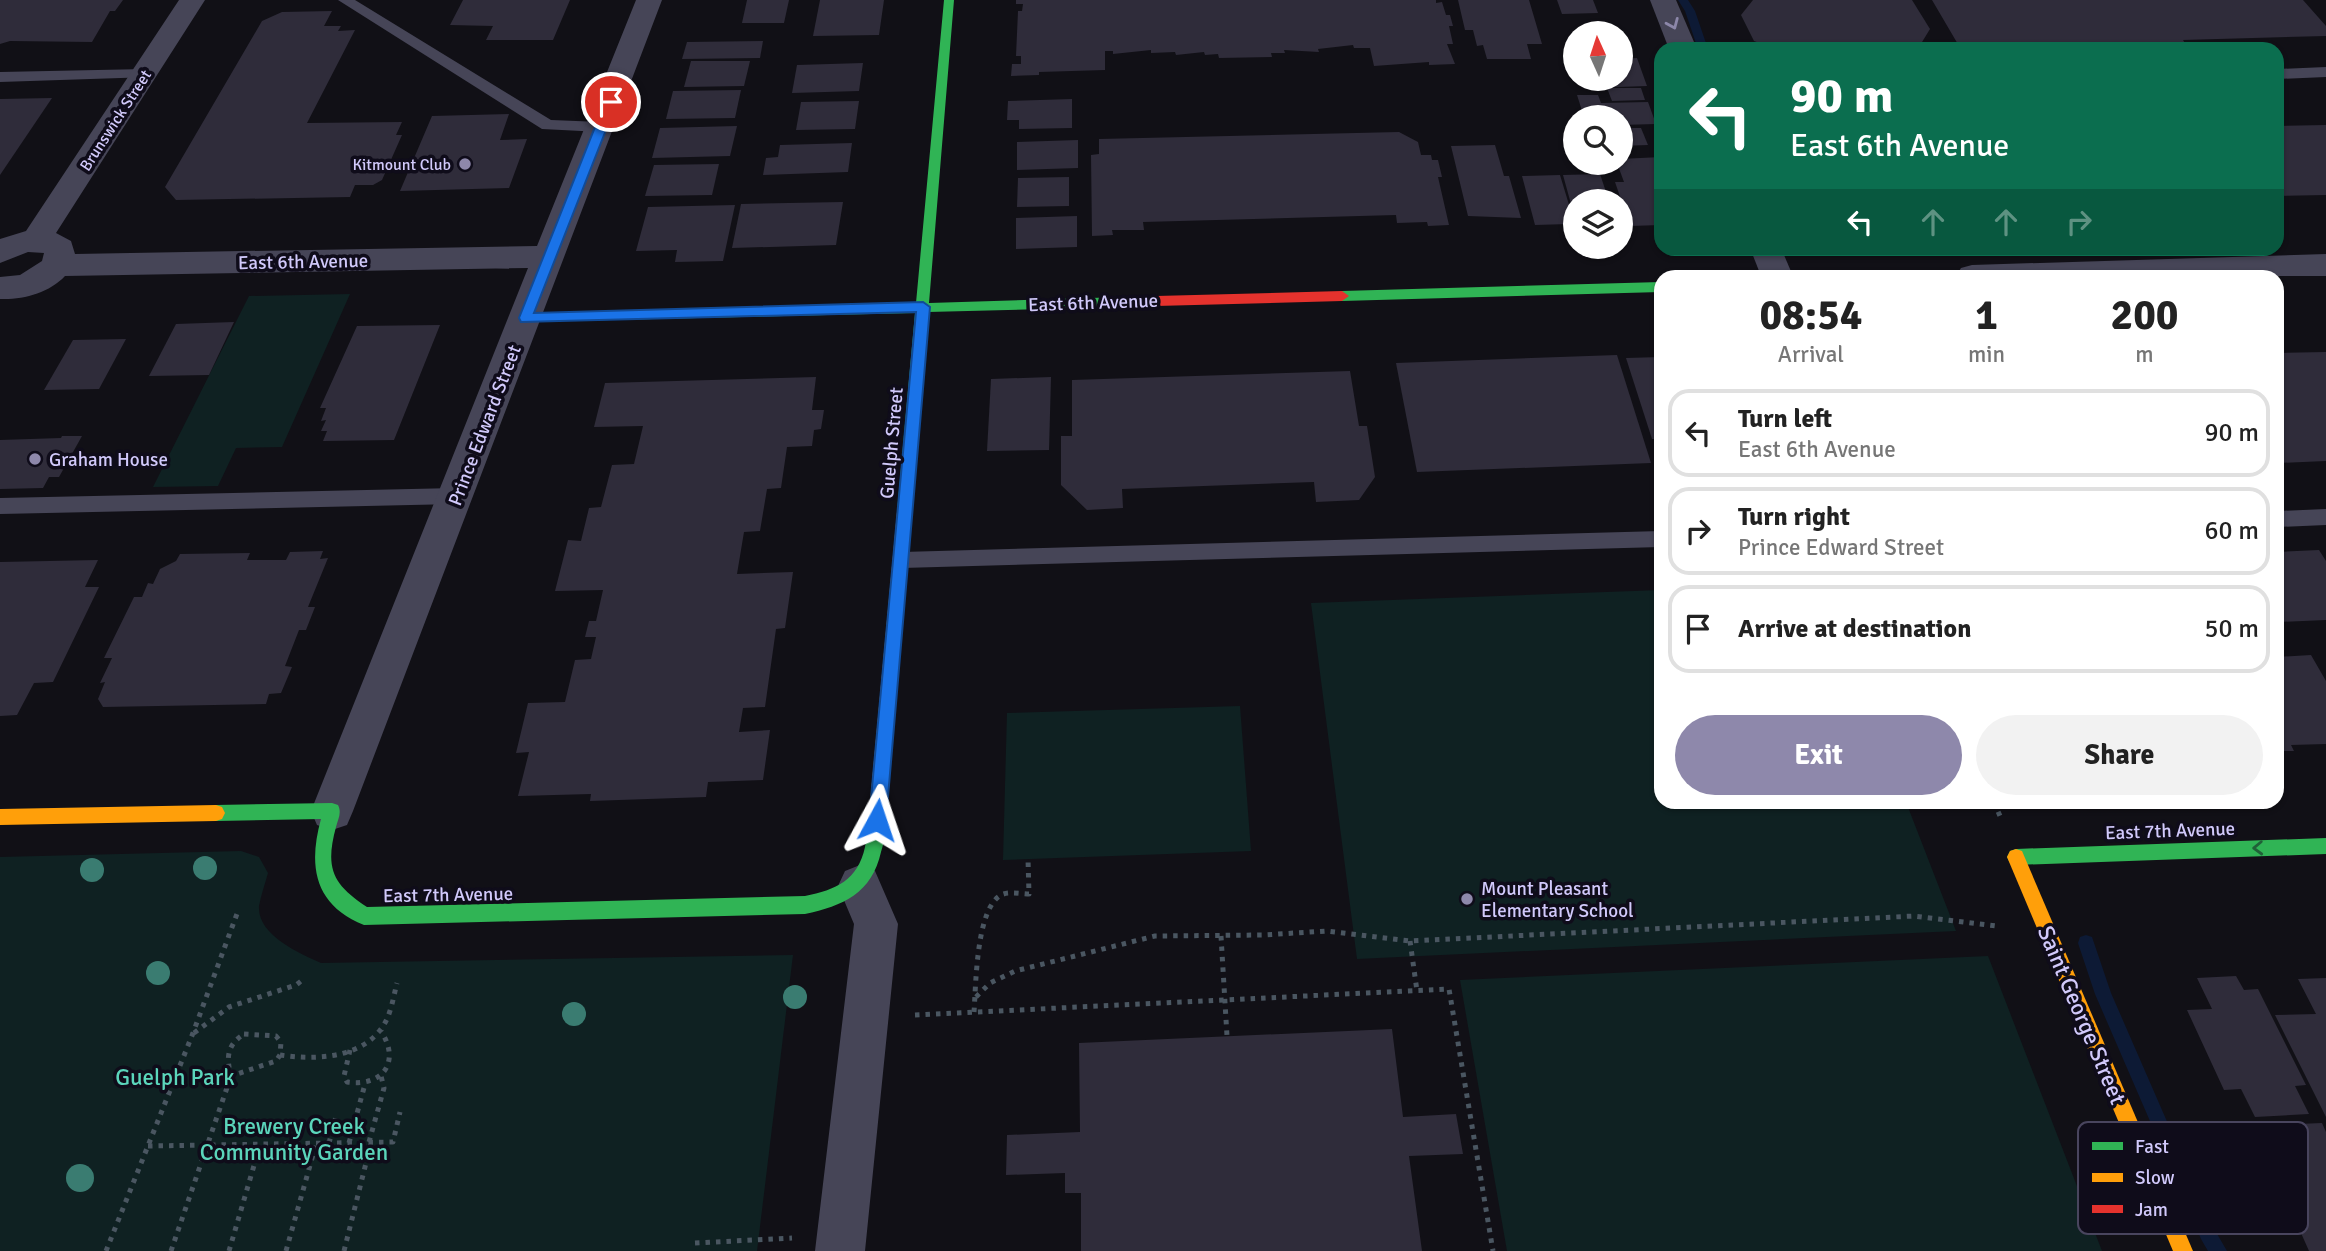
<!DOCTYPE html>
<html lang="en">
<head>
<meta charset="utf-8">
<style>
  body { margin:0; font-family:Signika,sans-serif; background:#f2f2f2; color:#222; height:100vh; display:flex; flex-direction:column; font-size:26px; white-space:nowrap }
  * { box-sizing:border-box; margin:0 }
  p { font-size:23px; color:#767676 }
  .icon { flex:none; width:38px; height:38px; fill:none; stroke:currentColor; stroke-width:2; stroke-linecap:round; stroke-linejoin:round }
  .map { position:relative; flex:1; overflow:hidden }
  .panel { position:absolute; left:1654px; top:270px; width:630px; height:539px; display:flex; flex-direction:column; background:#fff; border-radius:21px; box-shadow:0 2px 5px #0004 }
  .panel>* { flex:none }
  .guide { position:absolute; left:1654px; top:42px; width:630px; height:214px; border-radius:21px; box-shadow:0 2px 5px #0004; background:#0b6e4f; color:#fff; overflow:hidden }
  .needle { width:46px; rotate:357deg }
  .controls { position:absolute; left:1563px; top:21px; display:grid; gap:14px }
  .controls a { display:grid; place-items:center; width:70px; height:70px; border-radius:50%; background:#fff; box-shadow:0 2px 5px #0004; font-size:35px }
  .pin { position:absolute; display:grid; place-items:center; width:60px; height:60px; color:#fff; margin:-30px; border:4px solid #fff; border-radius:50%; box-shadow:0 2px 7px #0007 }
  .me { position:absolute; width:77px; margin:-38px; rotate:5deg; stroke-linejoin:round; filter:drop-shadow(0 0 5px #0008) }
  .turn { display:flex; align-items:center; gap:24px; height:147px; padding:0 21px; font-size:32px }
  .turn .icon { width:91px; height:91px; stroke-width:2.5 }
  .turn b { display:block; font-size:49px; line-height:60px }
  .lanes { display:flex; align-items:center; height:66px; padding:0 21px; background:#0003; justify-content:center; gap:35px; direction:ltr }
  .lanes .off { opacity:.35 }
  .eta { display:flex; justify-content:space-evenly; align-items:center; height:119px; text-align:center }
  .eta b { font-size:42px; font-weight:700; line-height:49px }
  .action { display:flex; gap:14px; margin-top:auto; padding:14px 21px }
  .action a { flex:1; height:80px; border-radius:42px; background:#8e88ab; color:#fff; font-size:28px; font-weight:700; line-height:80px; text-align:center }
  .action a+a { background:#f2f2f2; color:#222 }
  ul { padding:0; list-style:none }
  li { display:flex; align-items:center; gap:21px; height:88px; margin:0 14px 10px; padding:0 7px; border:4px solid #e0e0e0; border-radius:21px }
  li div { flex:1 }
  li b { display:block; font-size:26px }
  li em { font-style:normal }
  .map>svg:first-child { display:block }
  .green { fill:#0f2122 }
  .lines { fill:none; stroke-linecap:round; stroke-linejoin:round }
  .stream { fill:#0d1a35; fill-rule:evenodd }
  .building { fill:#2f2c3a }
  .path { stroke:#4a5661; stroke-width:5; stroke-dasharray:4.5 6; stroke-linecap:butt }
  .lane { fill:#464557; fill-rule:evenodd }
  .street { fill:#464557; fill-rule:evenodd }
  .fast { fill:#30b455; fill-rule:evenodd }
  .slow { fill:#ff9f0a; fill-rule:evenodd }
  .jam { fill:#e5322d; fill-rule:evenodd }
  .tree { fill:#3a7c71 }
  .oneway { stroke:#8c87a9 }
  .oneway2 { stroke:#206038 }
  .route { fill:#1a73e8; stroke:#114b97; stroke-width:2 }
  .poi-dot { fill:#8e88ab; stroke:#0f0c1a; stroke-width:2.5 }
  .labels { text-anchor:middle; stroke-width:7; stroke-linejoin:round; paint-order:stroke }
  .far-street-label { font-size:16px; fill:#d1c9fb; stroke:#0f0c1a }
  .far-poi-label { font-size:16px; fill:#d1c9fb; stroke:#0f0c1a; text-anchor:end }
  .street-label { font-size:19px; fill:#d1c9fb; stroke:#0f0c1a }
  .poi-label { font-size:19px; fill:#d1c9fb; stroke:#0f0c1a; text-anchor:start }
  .near-street-label { font-size:23px; fill:#d1c9fb; stroke:#0f0c1a }
  .near-park-label { font-size:23px; fill:#5bd5bb; stroke:#0f0c1a }
  .key { fill:#0f0c1a; stroke:#49455e; stroke-width:2 }
  .key-label { font-size:19px; fill:#d1c9fb }
</style>
</head>
<body>
<div class="map">
<svg width="2326" height="1251" viewBox="0 0 2326 1251">
  <rect width="100%" height="100%" fill="#111016"/>
  <g class="green">
    <path d="M350,294L282,447L236,448L218,486L153,487L249,296Z"/>
    <path d="M1661,590V802H1906L1956,931L1357,959L1311,603Z"/>
    <path d="M1240,706L1251,851L1003,860L1007,713Z"/>
    <path d="M241,851L259,857L268,873C265,884 261,895 259,906C257,935 299,953 321,963L793,955L757,1251H0V857Z"/>
    <path d="M1988,956L2102,1251H1507L1460,980Z"/>
  </g>
  <g class="lines">
    <g class="stream">
      <path d="M1678,0H1688L1695,11L1708,49H1698L1685,11Z"/>
      <path d="M2086,935L2092,937L2111,993L2213,1227L2227,1251H2208L2201,1239L2095,994L2078,943L2080,937Z"/>
    </g>
  </g>
  <g class="building">
    <path d="M0,0H123L115,11H110L92,42L10,41L0,44Z"/>
    <path d="M463,0H570L553,40H486L493,26L450,25Z"/>
    <path d="M747,0H789L784,23H742Z"/>
    <path d="M820,0H884L879,35L813,36Z"/>
    <path d="M1016,0H1436V3L1442,2L1446,15H1450L1453,26H1449L1453,44H1447L1455,64L1429,65V62L1374,66L1370,48H1354L1353,45L1318,49L1319,52L1284,50L1285,53H1271L1272,57L1219,58L1218,54L1205,55L1204,52L1176,55L1175,52L1151,53V50L1113,54V51H1105V70L1039,72V75L1011,76L1012,64H1021V56H1016L1018,11H1022L1023,4H1016Z"/>
    <path d="M1458,0H1529L1542,44H1527L1531,59H1487L1483,45L1477,46L1473,30H1465Z"/>
    <path d="M1557,0H1593L1598,13L1562,14Z"/>
    <path d="M1753,0H1912L1930,29L1919,47L1776,49L1754,41L1741,15Z"/>
    <path d="M1932,0H2303L2326,26V36L2183,40L2186,45L2110,47L2106,42L1959,46Z"/>
    <path d="M332,11L324,26H341L338,31L355,30L307,123L402,122L396,135H402L382,180L373,185H355L350,197L176,200L165,187L262,21L282,12Z"/>
    <path d="M763,41L760,58L682,59L687,42Z"/>
    <path d="M1637,58L1647,86L1589,88L1586,79H1620V59Z"/>
    <path d="M691,61H750L744,86L684,87Z"/>
    <path d="M863,63L859,91L792,93L797,65Z"/>
    <path d="M1607,88H1641L1645,100L1612,101Z"/>
    <path d="M741,90L735,118L666,119L673,91Z"/>
    <path d="M1577,95H1598L1601,103L1648,102L1656,124L1620,125V117H1584Z"/>
    <path d="M52,98L0,175V99Z"/>
    <path d="M1072,99V128L1019,129V120H1007L1008,101Z"/>
    <path d="M859,101L855,129L796,130L801,102Z"/>
    <path d="M509,114L500,140L527,139L509,188L400,191L432,116Z"/>
    <path d="M2326,125V195L2277,196V126Z"/>
    <path d="M737,126L730,156L652,158L660,128Z"/>
    <path d="M1620,128H1641L1648,145L1620,146Z"/>
    <path d="M1399,132L1418,142L1421,155H1431L1432,160H1438L1442,177H1438L1449,225L1428,226L1427,222L1397,223L1396,215L1143,222L1144,230H1112L1113,235L1092,236L1091,155L1099,154V139Z"/>
    <path d="M1078,140V168L1017,170V142Z"/>
    <path d="M852,143L848,172L763,175L766,158L778,157L780,145Z"/>
    <path d="M1495,145L1504,176H1509L1521,218L1468,216L1451,146Z"/>
    <path d="M1661,157V225L1630,226L1615,182H1624L1617,163H1620V159Z"/>
    <path d="M719,164L712,195L645,196L654,165Z"/>
    <path d="M1600,174L1609,201H1575L1574,215L1563,175Z"/>
    <path d="M1560,175L1573,218H1567L1569,224L1535,225L1522,176Z"/>
    <path d="M1069,177V206L1017,207L1018,178Z"/>
    <path d="M843,202L836,245L732,248L741,204Z"/>
    <path d="M735,205L723,261L675,262L677,250L636,251L648,207Z"/>
    <path d="M1077,216V247L1016,249V218Z"/>
    <path d="M234,322L209,375L149,376L176,324Z"/>
    <path d="M440,325L394,440L323,441L327,431H321L326,420L321,421L326,408H320L357,326Z"/>
    <path d="M126,339L99,389L44,390L73,340Z"/>
    <path d="M2326,352V461L2277,463V353Z"/>
    <path d="M1617,355L1651,463L1417,472L1396,363Z"/>
    <path d="M1661,357V439H1652L1626,358Z"/>
    <path d="M1350,371L1359,426H1367L1375,477L1359,500L1316,502L1314,482L1122,489L1123,508L1087,510L1061,485V436H1072V380Z"/>
    <path d="M816,377L812,410H824L821,429L814,430L812,446L787,447L781,488L767,489L760,531L744,532L737,574L793,572L785,628L776,629L765,707L743,708L739,732L770,730L763,780L708,782L706,797L590,801L591,794L518,796L529,752L516,753L528,703L565,702L575,660L591,659L596,637H585L589,621H596L603,590L555,591L568,540L581,541L589,508L601,507L612,465L634,464L643,426L594,427L605,383Z"/>
    <path d="M1051,377L1049,450L987,451L991,379Z"/>
    <path d="M62,436H82L59,477H49L43,488L0,489V440L61,438Z"/>
    <path d="M2319,550L2326,561V620L2277,622V552Z"/>
    <path d="M323,551L320,559L328,558L308,607H315L306,630H299L285,666L292,667L281,693L269,694L266,704L103,707L98,699L105,682L100,683L112,658H104L134,597H142L148,583L153,584L160,569L176,561L180,554L250,553L247,560H286L290,552Z"/>
    <path d="M98,560L85,587H99L53,682L34,683L17,715L0,716V562Z"/>
    <path d="M2311,655L2326,681V744L2291,745L2294,751H2277V657Z"/>
    <path d="M2236,976L2244,990L2258,989L2306,1085L2295,1086L2309,1114L2255,1117L2241,1089L2224,1090L2187,1010L2212,1009L2197,978Z"/>
    <path d="M2326,978V1117L2275,1015L2316,1014L2298,979Z"/>
    <path d="M1392,1029L1403,1117L1456,1114L1463,1154L1409,1156L1422,1251H1081V1193H1065V1173L1006,1175L1007,1135L1080,1132L1079,1043Z"/>
    <path d="M2322,1123L2326,1132V1251H2309L2293,1215L2280,1216L2250,1149H2264L2254,1126Z"/>
  </g>
  <g class="lines">
    <g class="path">
      <path d="M1994,802L2000,816"/>
      <path d="M1221,936L1227,1036"/>
      <path d="M1410,941L1417,991"/>
      <path d="M976,997L990,983L1015,971L1155,936L1263,935L1327,931L1410,941L1914,916L1996,926"/>
      <path d="M974,1012C976,985 976,909 1001,895C1009,891 1021,894 1029,894L1028,859"/>
      <path d="M915,1015L1449,989L1493,1251"/>
      <path d="M194,1033L229,1007L296,985L305,978"/>
      <path d="M244,1034L276,1036L281,1042L280,1055L276,1061L231,1076C226,1057 227,1045 244,1034Z"/>
      <path d="M350,1050L344,1076L347,1082C383,1087 401,1062 381,1031"/>
      <path d="M280,1055C313,1060 359,1059 381,1029C391,1016 393,998 397,983"/>
      <path d="M369,1142L384,1088L381,1076"/>
      <path d="M329,1143L337,1113"/>
      <path d="M349,1143L365,1084"/>
      <path d="M148,1146L393,1142L400,1112"/>
      <path d="M695,1243L792,1238"/>
      <path d="M106,1251L193,1033L238,911"/>
      <path d="M171,1251L231,1076"/>
      <path d="M229,1251L260,1145"/>
      <path d="M286,1251L316,1144"/>
      <path d="M344,1251L371,1143"/>
    </g>
    <g class="lane">
      <path d="M338,0H355L551,120L601,122L609,127L601,132L542,129Z"/>
      <path d="M2326,67V77L2277,79V69Z"/>
      <path d="M146,69L151,71L154,74L151,77L0,82V72Z"/>
      <path d="M456,488L463,490L466,496L463,502L456,504L0,514V498Z"/>
      <path d="M2326,509V525L2277,527V511Z"/>
      <path d="M1661,531V547L902,568L895,566L892,560L895,554L902,552Z"/>
    </g>
    <g class="street">
      <path d="M179,0H205L56,233L71,241L75,254L537,246L636,0H662L353,811L347,825L332,830L317,825L311,811L528,268L65,276C49,293 23,300 0,299V277L20,275L42,261L44,253L28,252L0,263V239L26,231Z"/>
      <path d="M1650,0H1676L1697,49H1669Z"/>
      <path d="M1750,248H1781L1793,276H1761Z"/>
      <path d="M2326,254V276H1956L1961,268L1972,265Z"/>
      <path d="M860,865L875,871L898,924L865,1251H815L854,924L838,886L845,871Z"/>
    </g>
    <g class="fast">
      <path d="M944,0H954L929,303L1156,296L1163,301L1156,306L928,312L909,516H899L897,512L915,313L521,322V316L526,314L916,303Z"/>
      <path d="M1661,282V292L1342,301L1335,296L1342,291Z"/>
      <path d="M332,803L338,805C342,813 338,819 336,827C325,868 332,884 367,907L805,896C836,890 858,880 865,847C867,837 867,828 871,819L877,817L883,819C887,829 884,842 881,852C872,893 843,906 805,914L364,925C314,905 308,866 321,819L216,821L210,819L207,813L210,807L216,805Z"/>
      <path d="M2326,838V854L2016,865L2010,863L2007,857L2010,851L2016,849Z"/>
    </g>
    <g class="slow">
      <path d="M904,506L911,512L886,825L883,831L877,833L871,831L868,825L897,512Z"/>
      <path d="M216,805L222,807L225,813L222,819L216,821L0,825V809Z"/>
      <path d="M2016,849L2022,851L2193,1251H2173L2007,857L2010,851Z"/>
    </g>
    <path class="jam" d="M1342,291L1349,296L1342,301L1156,306L1149,301L1156,296Z"/>
  </g>
  <g class="tree">
    <circle cx="205" cy="868" r="12"/>
    <circle cx="92" cy="870" r="12"/>
    <circle cx="158" cy="973" r="12"/>
    <circle cx="795" cy="997" r="12"/>
    <circle cx="574" cy="1014" r="12"/>
    <circle cx="80" cy="1178" r="14"/>
  </g>
  <defs><path id="oneway-chevron" d="M-2-3.5L2.5 0L-2 3.5" fill="none" stroke-width="1.6" stroke-linecap="round" stroke-linejoin="round" transform="scale(1.75)"/></defs>
  <use class="oneway" href="#oneway-chevron" transform="translate(1673 24) rotate(67)"/>
  <use class="oneway2" href="#oneway-chevron" transform="translate(2258 848) rotate(178)"/>
  <path class="route" d="M611,98L617,102L534,313L923,302L930,307L886,820L884,826L877,828L871,826L869,820L916,312L521,322L519,318L605,102Z"/>
  <g class="poi-dot">
    <circle cx="465" cy="164" r="7"/>
    <circle cx="35" cy="459" r="7"/>
    <circle cx="1467" cy="899" r="7"/>
  </g>
  <g class="labels">
    <g class="far-street-label">
      <text transform="translate(115 120) rotate(-57)" y="6">Brunswick Street</text>
    </g>
    <g class="far-poi-label">
      <text x="451" y="170">Kitmount Club</text>
    </g>
    <g class="street-label">
      <text transform="translate(303 261) rotate(-1)" y="7">East 6th Avenue</text>
      <text transform="translate(1093 302) rotate(-2)" y="7">East 6th Avenue</text>
      <text transform="translate(484 425) rotate(-69)" y="7">Prince Edward Street</text>
      <text transform="translate(891 443) rotate(-85)" y="7">Guelph Street</text>
      <text transform="translate(2170 830) rotate(-2)" y="7">East 7th Avenue</text>
      <text transform="translate(448 894) rotate(-1)" y="7">East 7th Avenue</text>
    </g>
    <g class="poi-label">
      <text x="49" y="466">Graham House</text>
      <text x="1481" y="895">Mount Pleasant<tspan x="1481" dy="22">Elementary School</tspan></text>
    </g>
    <g class="near-street-label">
      <text transform="translate(2082 1015) rotate(67)" y="8">Saint George Street</text>
    </g>
    <g class="near-park-label">
      <text x="175" y="1085">Guelph Park</text>
      <text x="294" y="1134">Brewery Creek<tspan x="294" dy="26">Community Garden</tspan></text>
    </g>
  </g>
  <rect x="2078" y="1122" width="230" height="112" rx="10" class="key"/>
  <rect x="2092" y="1142" width="31" height="8" fill="#30b455"/>
  <rect x="2092" y="1173" width="31" height="9" fill="#ff9f0a"/>
  <rect x="2092" y="1205" width="31" height="8" fill="#e5322d"/>
  <g class="key-label">
    <text x="2135" y="1153">Fast</text>
    <text x="2135" y="1184">Slow</text>
    <text x="2135" y="1216">Jam</text>
  </g>
</svg>
<div class="controls">
<a><svg class="needle" viewBox="-14 -14 28 28"><path d="M0-13l5 13h-10z" fill="#e53935"/><path d="M0 13l5-13h-10z" fill="#767676"/></svg></a>
<a><svg class="icon" aria-label="search" viewBox="0 0 24 24"><circle cx="10" cy="10" r="6"/><path d="M15 15l6 6"/></svg></a>
<a><svg class="icon" aria-label="layers" viewBox="0 0 24 24"><path d="M12 4l9 5-9 5-9-5zM3 14l9 5 9-5"/></svg></a>
</div>
<div class="pin" style="left:611px;top:102px;background:#d93025"><svg class="icon" aria-label="arrive" viewBox="0 0 24 24"><path d="M6 21V4h12l-3 4 3 4H6"/></svg></div>
<svg class="me" style="left:877px;top:820px" viewBox="-20 -20 40 40"><path d="M0-17L14 15 0 8-14 15z" fill="#1a73e8" stroke="#fff" stroke-width="4"/></svg>
<div class="guide">
<div class="turn"><svg class="icon" aria-label="left" viewBox="0 0 24 24"><path d="M17 20v-9H6M10 6l-5 5 5 5"/></svg><div><b>90 m</b>East 6th Avenue</div></div>
<div class="lanes"><svg class="icon" aria-label="left" viewBox="0 0 24 24"><path d="M17 20v-9H6M10 6l-5 5 5 5"/></svg><svg class="icon off" aria-label="ahead" viewBox="0 0 24 24"><path d="M12 20V5M6 11l6-6 6 6"/></svg><svg class="icon off" aria-label="ahead" viewBox="0 0 24 24"><path d="M12 20V5M6 11l6-6 6 6"/></svg><svg class="icon off" aria-label="right" viewBox="0 0 24 24"><path d="M7 20v-9h11M14 6l5 5-5 5"/></svg></div>
</div>
<section class="panel">
<div class="eta">
<div><b>08:54</b><p>Arrival</p></div>
<div><b>1</b><p>min</p></div>
<div><b>200</b><p>m</p></div>
</div>
<ul>
<li><svg class="icon" aria-label="left" viewBox="0 0 24 24"><path d="M17 20v-9H6M10 6l-5 5 5 5"/></svg><div><b>Turn left</b><p>East 6th Avenue</p></div><em>90 m</em></li>
<li><svg class="icon" aria-label="right" viewBox="0 0 24 24"><path d="M7 20v-9h11M14 6l5 5-5 5"/></svg><div><b>Turn right</b><p>Prince Edward Street</p></div><em>60 m</em></li>
<li><svg class="icon" aria-label="arrive" viewBox="0 0 24 24"><path d="M6 21V4h12l-3 4 3 4H6"/></svg><div><b>Arrive at destination</b></div><em>50 m</em></li>
</ul>
<div class="action"><a>Exit</a><a>Share</a></div>
</section>
</div>
</body>
</html>
